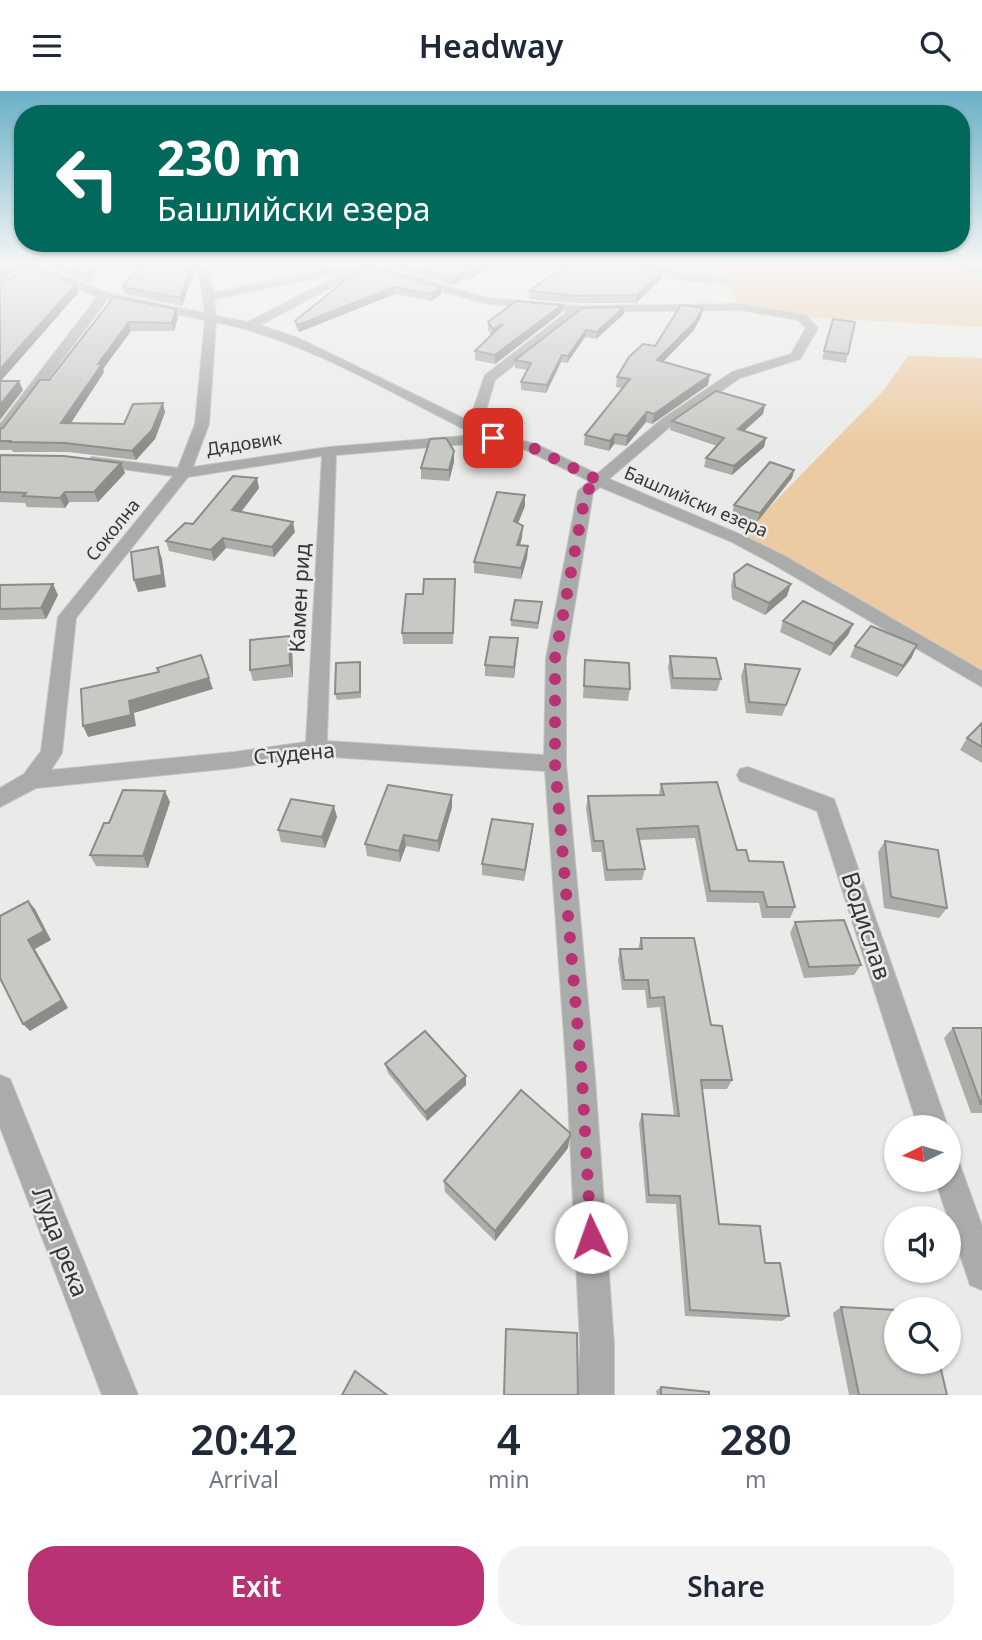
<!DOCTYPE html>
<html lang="en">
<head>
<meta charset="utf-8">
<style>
  body { margin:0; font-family:"Noto Sans",sans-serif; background:#f2f2f3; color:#1f2937; height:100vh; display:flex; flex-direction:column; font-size:26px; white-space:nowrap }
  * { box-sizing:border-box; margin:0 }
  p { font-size:23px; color:#747a83 }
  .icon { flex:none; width:38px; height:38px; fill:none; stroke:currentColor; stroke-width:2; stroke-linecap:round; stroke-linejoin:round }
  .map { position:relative; height:1304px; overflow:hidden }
  .sheet { display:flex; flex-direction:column; background:#fff; flex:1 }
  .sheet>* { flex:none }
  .guide { position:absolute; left:14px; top:14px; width:956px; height:147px; border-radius:28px; box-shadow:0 2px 5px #0004; background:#00695c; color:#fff; overflow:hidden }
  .needle { width:46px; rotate:265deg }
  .fabs { position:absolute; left:884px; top:1024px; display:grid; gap:14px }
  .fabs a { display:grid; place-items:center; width:77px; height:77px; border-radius:50%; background:#fff; box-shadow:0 2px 5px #0004; font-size:35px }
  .pin { position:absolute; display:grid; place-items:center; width:60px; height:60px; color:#fff; margin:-30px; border-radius:14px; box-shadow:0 4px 10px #0006 }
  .me { position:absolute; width:77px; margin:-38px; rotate:357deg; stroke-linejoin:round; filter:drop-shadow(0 0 5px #0008) }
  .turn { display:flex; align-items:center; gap:24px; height:147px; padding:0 28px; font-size:32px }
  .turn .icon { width:91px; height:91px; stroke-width:2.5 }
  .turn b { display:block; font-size:49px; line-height:60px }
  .eta { display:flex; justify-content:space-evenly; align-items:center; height:119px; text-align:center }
  .eta b { font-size:42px; font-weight:600; line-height:49px }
  .primary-button { display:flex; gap:14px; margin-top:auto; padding:14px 28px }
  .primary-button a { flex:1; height:80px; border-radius:28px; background:#b93274; color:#fff; font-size:28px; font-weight:600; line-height:80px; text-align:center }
  .primary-button a+a { background:#f2f2f3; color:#1f2937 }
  header { display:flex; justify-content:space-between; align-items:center; height:91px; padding:0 28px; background:#fff; font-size:32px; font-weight:600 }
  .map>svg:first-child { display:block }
  .green { fill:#eccba3 }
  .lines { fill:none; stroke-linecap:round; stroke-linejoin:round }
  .stream { stroke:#4ea994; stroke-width:4.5 }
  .street-casing { stroke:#c6c7c4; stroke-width:2 }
  .street { fill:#aaacab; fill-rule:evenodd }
  .wall { fill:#acaca9 }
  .shaded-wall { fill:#8c8c89 }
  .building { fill:#c8c8c4; stroke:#8c8c89; stroke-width:2 }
  .route { stroke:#b93274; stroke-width:12; stroke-dasharray:0 21.6 }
  .labels { text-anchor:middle; stroke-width:5; stroke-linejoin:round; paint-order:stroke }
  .far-street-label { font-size:18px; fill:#363735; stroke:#eaebe8 }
  .street-label { font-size:21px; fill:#363735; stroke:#eaebe8 }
  .near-street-label { font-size:24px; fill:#363735; stroke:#eaebe8 }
</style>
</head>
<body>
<header><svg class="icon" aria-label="menu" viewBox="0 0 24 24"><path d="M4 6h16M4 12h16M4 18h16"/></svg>Headway<svg class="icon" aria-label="search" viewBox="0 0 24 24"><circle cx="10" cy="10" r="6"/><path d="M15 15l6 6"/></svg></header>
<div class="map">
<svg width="982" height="1304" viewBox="0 0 982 1304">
  <rect width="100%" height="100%" fill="#eaebe8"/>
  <g class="green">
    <path d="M716,173H982V236L802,226L740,216Z"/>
    <path d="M908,265L982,267V589L738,448L884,299Z"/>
  </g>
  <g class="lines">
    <path class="stream" d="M955,173L982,182"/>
    <defs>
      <g id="street">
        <path d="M20,173H35L107,202L205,222L198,173H208L213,202L347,173H372L488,207L578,215L740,213L806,224L818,237L800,268L740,287L672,334L609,388L744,445L783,464L982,580V596L771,472L732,451L600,396L593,402L566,567V673L595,987L614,1253V1304H578L580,1253L567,987L545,680L316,665L234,677L36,697L0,716V697L24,683L41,660L58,526L173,385L92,374L85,370L92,366L178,377L195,333L205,229L107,209L5,345L0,346V333L97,206ZM360,178L488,213L568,220L485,284L469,330L298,247L260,234L349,187V183H341L248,231L216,225L214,208ZM740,219L798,229L806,237L791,263L732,281L662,328L597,383L536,353L498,344L481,336L495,289L581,221ZM216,231C308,250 392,303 476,344L329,356L193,376L209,333ZM492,351L526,359L589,390L578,400L546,567L544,664L327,650L336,364ZM322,365L306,651L234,661L51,679L62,662L76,527L188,386Z"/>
        <path d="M608,173H633L724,186L729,189C717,197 622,181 608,173Z"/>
        <path d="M748,676L834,708L948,1036H918L817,720L740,690L737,684L740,678Z"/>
        <path d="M0,984L10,988L138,1304H102L0,1036Z"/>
        <path d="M948,1067L959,1071L982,1135V1199L970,1194L935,1088H948Z"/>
      </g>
    </defs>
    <use href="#street" class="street-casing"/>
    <use href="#street" class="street"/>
  </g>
  <g class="wall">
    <path d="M43,173H88L93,175L95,183L87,191Z"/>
    <path d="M141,173H196L182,215L125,203L123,196L134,186L133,183Z"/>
    <path d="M383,173H492L471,188L464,187L453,194Z"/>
    <path d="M644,173H678L675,176Z"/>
    <path d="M363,175L441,203L431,210L395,203L299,241L296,237L295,230Z"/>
    <path d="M661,188L636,212H578L529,208V200Z"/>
    <path d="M114,206L178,226L174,240H131L103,278L104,281L71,332L124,333L165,321L155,348L136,369L68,361H13L12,359H0V338L3,337L49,289Z"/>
    <path d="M561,222L495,273L475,269V260L491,244L488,239V231Z"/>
    <path d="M624,223L596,248L585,246L567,272L561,271L546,302L521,299V291L528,279L515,277V269Z"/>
    <path d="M701,226L693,240L663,271L708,294L652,333L646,331L626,355L614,353L609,360L584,354L585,344L623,297L616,296L617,286L655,255Z"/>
    <path d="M833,228L848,263L846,272L822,268Z"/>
    <path d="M765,314L763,323L744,340L766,347L764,356L732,384L704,376L706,367L717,355L670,339L672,330Z"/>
    <path d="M454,360V371L449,390L421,388V377Z"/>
    <path d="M0,364L125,382L98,411H69L65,417L27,416L25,412L0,411Z"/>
    <path d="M794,379L792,387L757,431L732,423L734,414Z"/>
    <path d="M259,397L241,421L295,441L274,466L226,457L214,470L169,460L166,450Z"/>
    <path d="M525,415L518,432L522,446L520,454L528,455L527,467L521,488L474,482V471Z"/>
    <path d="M734,483L787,505L765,524L732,508L731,494Z"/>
    <path d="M0,494L58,504L46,528L0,529Z"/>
    <path d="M455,500L453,553H403L402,542L423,503Z"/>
    <path d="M541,517L538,538L511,535V529Z"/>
    <path d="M783,530L853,533L848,544L830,565L780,541Z"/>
    <path d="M289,545L292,556L293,586L253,590L250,579Z"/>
    <path d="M518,547L514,587L485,585V574Z"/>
    <path d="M855,555L912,566L897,586L850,566Z"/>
    <path d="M670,565L721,588L717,600L671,598L668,577Z"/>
    <path d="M585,569L630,598L628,610L583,607Z"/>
    <path d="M745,573L800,578L782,625L746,622L741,585Z"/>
    <path d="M361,577V607L337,609L335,603Z"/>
    <path d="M982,632V672L960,659L967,647Z"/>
    <path d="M661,693L737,759L795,816L790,827H762L759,812L707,811L695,747L639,749L645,778L642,789L605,790L601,761H592L586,717L588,705L659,704Z"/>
    <path d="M452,704V716L439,761L406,755L400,771L367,765L365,753Z"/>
    <path d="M170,711L148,777L96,775L90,764L109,732Z"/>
    <path d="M337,726L325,757L281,751L278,739Z"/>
    <path d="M533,733L532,744L524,790L482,784V773Z"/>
    <path d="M885,750L947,817L939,827L884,817L878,761Z"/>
    <path d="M795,831L861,874L854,884L804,887L790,842Z"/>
    <path d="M641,847L711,934L732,989L727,998H702L719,1133L765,1172L789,1225L782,1230L685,1225L676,1113L646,1112L639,1032L642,1023L674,1024L660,916L647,917L645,899H622L618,869L620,858H638Z"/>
    <path d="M953,937H982V1022H971L944,947Z"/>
    <path d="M385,973L466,985V994L427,1030L388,982Z"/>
    <path d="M568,1057L495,1150L445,1101L444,1090Z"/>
    <path d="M841,1216L947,1304H849L833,1222Z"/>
    <path d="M661,1296L709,1304H657L656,1300Z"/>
  </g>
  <g class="shaded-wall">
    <path d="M12,173H20L22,177L0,190V181Z"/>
    <path d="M192,173H196L182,215L180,207Z"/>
    <path d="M484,173H492L471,188V183Z"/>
    <path d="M93,175L95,183L87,191L85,183Z"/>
    <path d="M464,181V187L453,194V188Z"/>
    <path d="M662,181L661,188L636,212L637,204Z"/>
    <path d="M76,193L79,201L0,291V278Z"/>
    <path d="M394,196L395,203L299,241L298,234Z"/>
    <path d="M441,196V203L431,210V203Z"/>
    <path d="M562,214L561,222L495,273V264Z"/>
    <path d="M624,216V223L596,248L597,241Z"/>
    <path d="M703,217L701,226L693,240L656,278L657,269Z"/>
    <path d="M176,218L178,226L174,240L172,232Z"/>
    <path d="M129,231L131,240L103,278L104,281L65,341L61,332L98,273Z"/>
    <path d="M503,233L493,246V238Z"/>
    <path d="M586,239L585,246L567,272L568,265Z"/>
    <path d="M562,264L561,271L546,302L547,294Z"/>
    <path d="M710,284L708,294L652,333L654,323Z"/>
    <path d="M19,290L23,299L0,329V314Z"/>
    <path d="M163,312L165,321L155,348L136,369L132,360Z"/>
    <path d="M765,314L763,323L736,347L738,338Z"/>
    <path d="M647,321L646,331L626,355L627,345Z"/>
    <path d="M615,343L614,353L609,360L610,350Z"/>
    <path d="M766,347L764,356L732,384L734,375Z"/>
    <path d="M454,360V371L449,390V379Z"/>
    <path d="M121,372L125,382L98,411L94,401Z"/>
    <path d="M794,379L792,387L757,431L760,422Z"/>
    <path d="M257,387L259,397L235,429L232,419Z"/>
    <path d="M65,401L69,411L65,417L60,407Z"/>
    <path d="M525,404V415L514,442V430Z"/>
    <path d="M293,431L295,441L274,466L272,456Z"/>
    <path d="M523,435L522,446L517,465V454Z"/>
    <path d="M223,447L226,457L214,470L211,459Z"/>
    <path d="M528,455L527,467L521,488V477Z"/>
    <path d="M158,456L162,468L166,496L138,501L134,489Z"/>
    <path d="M53,493L58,504L46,528L41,517Z"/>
    <path d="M791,493L787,505L765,524L769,512Z"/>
    <path d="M853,533L848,544L830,565L834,553Z"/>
    <path d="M289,545L292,556L293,586L290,574Z"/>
    <path d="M518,547L517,559L514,587V576Z"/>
    <path d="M917,554L912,566L897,586L903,575Z"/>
    <path d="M209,587L213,598L134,622L136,635L88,646L83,635L129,610Z"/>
    <path d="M165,700L170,711L148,777L143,765Z"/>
    <path d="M452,704V716L439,761L438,750Z"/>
    <path d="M334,715L337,726L325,757L322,746Z"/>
    <path d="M533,733L532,744L524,790L525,779Z"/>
    <path d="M404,744L406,755L400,771L399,760Z"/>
    <path d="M28,810L35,818L51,849L35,858L68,917L30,940L23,933L28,849Z"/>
    <path d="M466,985V994L427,1030L425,1021Z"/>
    <path d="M570,1045L568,1057L495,1150V1140Z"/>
  </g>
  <g class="building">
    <path d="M0,173H12L0,181Z"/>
    <path d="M60,173H88L93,175L85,183Z"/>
    <path d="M141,173H192L180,207L123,196L131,185L142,188L133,183Z"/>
    <path d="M402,173H484L471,183L464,181L453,188Z"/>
    <path d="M567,173H631L662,181L637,204L579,205L529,200Z"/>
    <path d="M363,175L441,196L431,203L394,196L298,234L295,230Z"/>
    <path d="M32,176L76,193L0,278V192Z"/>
    <path d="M114,206L176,218L172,232L129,231L98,273H102L61,332L124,333L133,313L163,312L152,339L132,360L65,352L9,351L10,350H0V338L3,337L40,289H49Z"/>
    <path d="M516,210L562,214L495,264L475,260L503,233L493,238L488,231Z"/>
    <path d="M681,214L703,217L695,231L657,269L710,284L654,323L647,321L627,345L615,343L610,350L585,344L630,288L617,286L629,266L643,253L655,255Z"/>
    <path d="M624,216L597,241L586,239L568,265L562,264L547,294L521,291L531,272L515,269L582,217Z"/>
    <path d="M833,228L855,231L848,263L824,260Z"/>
    <path d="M0,290H19L0,314Z"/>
    <path d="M716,300L765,314L738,338L766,347L734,375L706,367L724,347L672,330Z"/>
    <path d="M446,347L454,360L449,379L421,377L430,348Z"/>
    <path d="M0,364L64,365L121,372L94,401H65L60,407L23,405L26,402L0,401Z"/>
    <path d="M770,371L794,379L760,422L734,414Z"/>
    <path d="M233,385L257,387L232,419L293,431L272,456L223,447L211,459L166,450L185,432L193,433Z"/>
    <path d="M497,401L525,404L514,430L523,435L517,454L528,455L521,477L474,471Z"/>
    <path d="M158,456L162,484L134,489L131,461Z"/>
    <path d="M747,473L791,493L769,512L735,496L734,483Z"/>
    <path d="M424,488H455L453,542H402L406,503H423Z"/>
    <path d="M53,493L41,517L0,518V494Z"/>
    <path d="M515,509L542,511L538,532L511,529Z"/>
    <path d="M803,510L853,533L834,553L783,530Z"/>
    <path d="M871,535L917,554L903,575L855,555Z"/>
    <path d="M289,545L290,574L250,579V549Z"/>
    <path d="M490,546L518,547L514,576L485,574Z"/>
    <path d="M201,564L209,587L129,610L131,624L83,635L81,598L159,581L157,577Z"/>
    <path d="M670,565L716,567L721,588L673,587Z"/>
    <path d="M585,569L629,572L630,598L584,595Z"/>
    <path d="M360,571V601L335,603L336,572Z"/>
    <path d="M745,573L800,578L786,614L749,611Z"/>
    <path d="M982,632V656L967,647Z"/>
    <path d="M717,691L737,759H746L749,770L783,771L795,816H767L763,801L710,800L698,735L637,738L645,778L607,779L603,750H594L588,705L664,704L661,693Z"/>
    <path d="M388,694L452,704L438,750L404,744L399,760L365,753Z"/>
    <path d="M123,699L165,700L143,765L90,764L104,732H109Z"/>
    <path d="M291,708L334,715L322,746L278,739Z"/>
    <path d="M492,728L533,733L525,779L482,773Z"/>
    <path d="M885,750L938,759L947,817L891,806Z"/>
    <path d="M28,810L44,840L28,849L62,909L23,933L0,887V825Z"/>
    <path d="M844,829L861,874L809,876L795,831Z"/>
    <path d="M641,847H694L711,934L722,935L732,989H701L719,1133L760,1135L765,1172H780L789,1225L690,1219L680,1105L649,1104L642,1023L679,1025L664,906L650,907L648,889H624L620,858H642Z"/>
    <path d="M953,937H982V1013H981Z"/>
    <path d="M425,940L466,985L425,1021L385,973Z"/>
    <path d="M521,999L570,1042V1045L495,1140L444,1090Z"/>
    <path d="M841,1216L896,1219V1270H939L947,1304H859Z"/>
    <path d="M506,1238L577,1242L578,1304H504Z"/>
    <path d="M355,1280L387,1304H342Z"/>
    <path d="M661,1296L709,1301V1304H661Z"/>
  </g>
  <linearGradient id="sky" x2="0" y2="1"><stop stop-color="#6ab0c6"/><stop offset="0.49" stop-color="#f6f6f5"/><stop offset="1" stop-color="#f6f6f5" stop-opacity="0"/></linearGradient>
  <rect width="982" height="356" fill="url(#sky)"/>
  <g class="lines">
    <path class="route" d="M493,347L531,356L600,390L586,400L555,567V673L582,987L591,1146"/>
  </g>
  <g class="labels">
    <g class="far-street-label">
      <text transform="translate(244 353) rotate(-9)" y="6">Дядовик</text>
      <text transform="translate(696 411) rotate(23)" y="6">Башлийски езера</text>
      <text transform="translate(113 439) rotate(-51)" y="6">Соколна</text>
    </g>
    <g class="street-label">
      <text transform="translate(300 507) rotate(-87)" y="7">Камен рид</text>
      <text transform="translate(294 663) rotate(-5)" y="7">Студена</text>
    </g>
    <g class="near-street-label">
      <text transform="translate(866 835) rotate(72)" y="8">Водислав</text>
      <text transform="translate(60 1151) rotate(69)" y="8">Луда река</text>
    </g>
  </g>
</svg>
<div class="fabs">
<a><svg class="needle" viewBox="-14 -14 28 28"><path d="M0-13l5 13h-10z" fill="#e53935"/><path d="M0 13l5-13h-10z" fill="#747a83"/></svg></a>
<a><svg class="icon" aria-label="sound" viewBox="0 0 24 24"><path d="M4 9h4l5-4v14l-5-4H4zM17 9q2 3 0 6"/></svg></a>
<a><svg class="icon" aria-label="search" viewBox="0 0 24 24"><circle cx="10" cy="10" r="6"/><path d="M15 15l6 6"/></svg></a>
</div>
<div class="pin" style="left:493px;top:347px;background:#d93025"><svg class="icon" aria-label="arrive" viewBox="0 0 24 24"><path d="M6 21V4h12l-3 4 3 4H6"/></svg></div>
<svg class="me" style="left:591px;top:1146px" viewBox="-20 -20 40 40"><circle r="19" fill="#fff"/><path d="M0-13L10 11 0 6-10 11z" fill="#b93274"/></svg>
<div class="guide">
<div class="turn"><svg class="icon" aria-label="left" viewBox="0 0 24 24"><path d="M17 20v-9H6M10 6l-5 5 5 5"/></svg><div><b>230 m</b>Башлийски езера</div></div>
</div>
</div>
<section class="sheet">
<div class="eta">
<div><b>20:42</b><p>Arrival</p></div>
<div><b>4</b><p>min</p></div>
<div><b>280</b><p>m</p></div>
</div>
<div class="primary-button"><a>Exit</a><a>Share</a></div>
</section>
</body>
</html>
